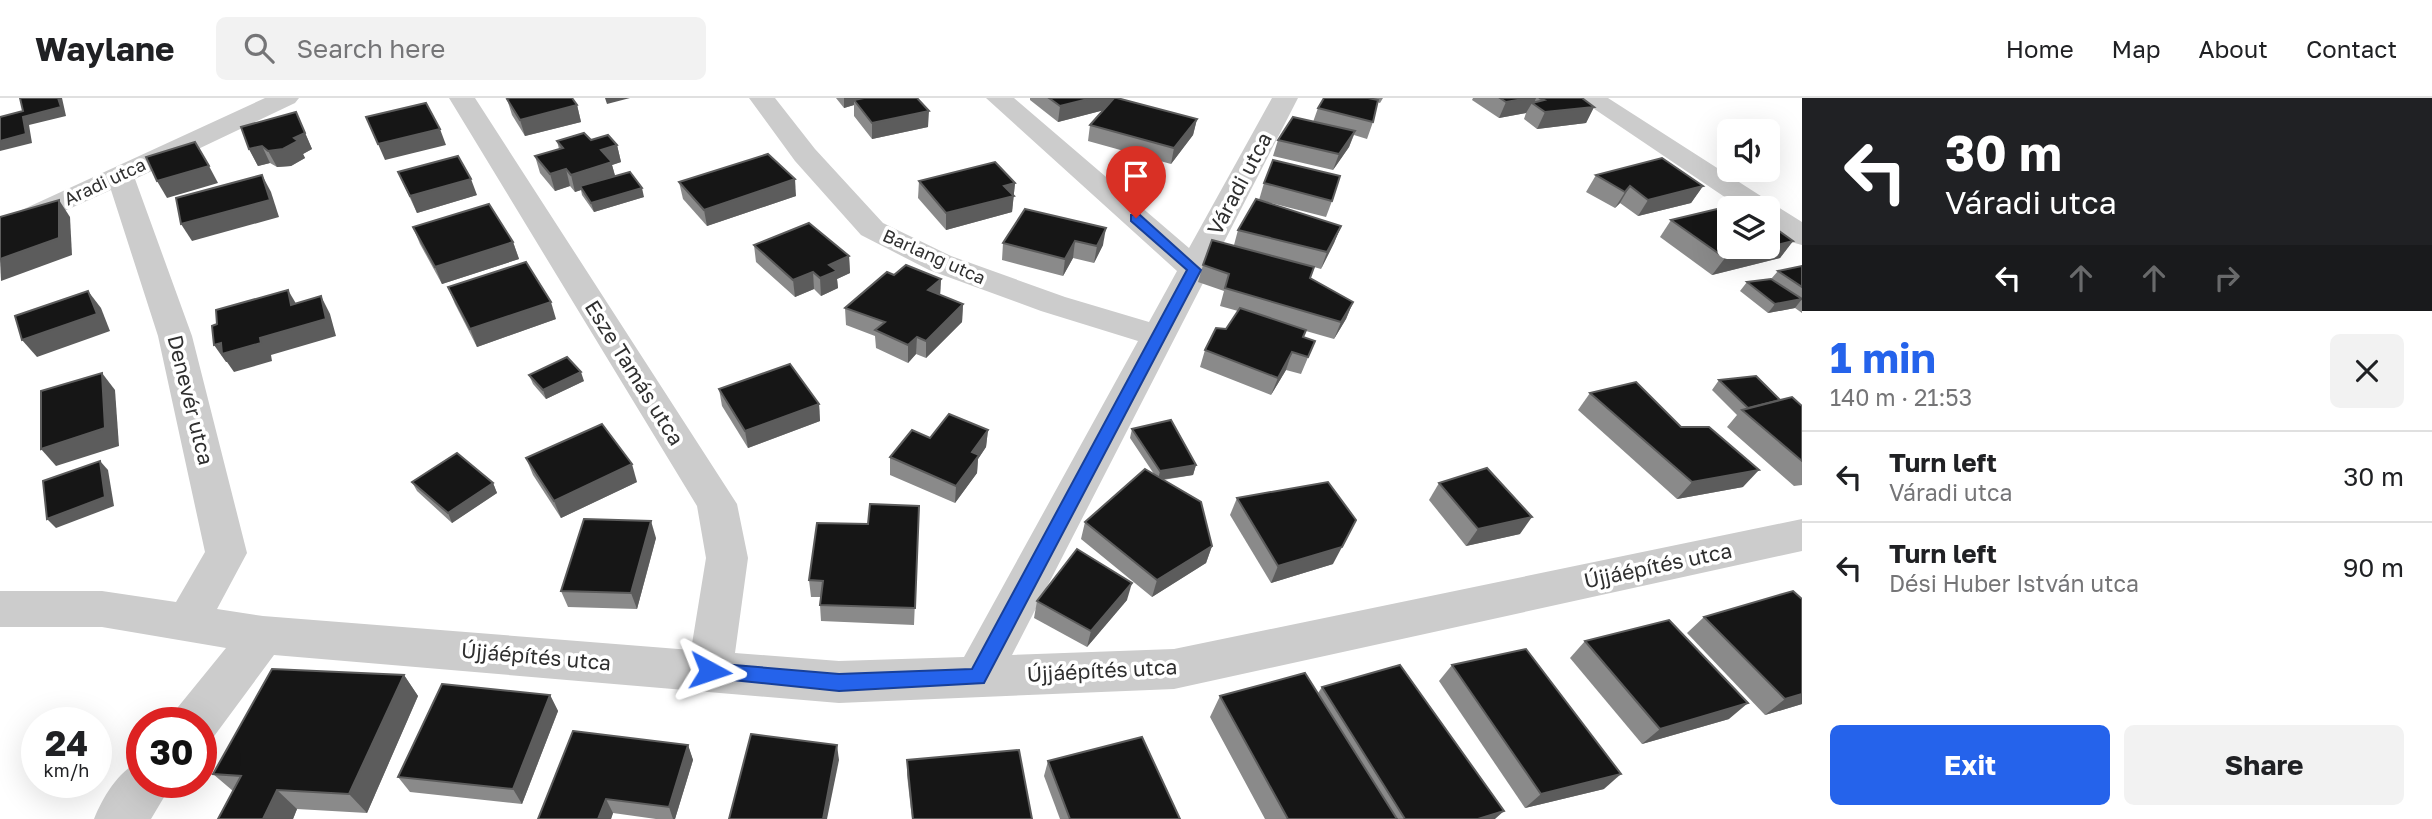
<!DOCTYPE html>
<html lang="en">
<head>
<meta charset="utf-8">
<style>
  body { margin:0; font-family:"Golos Text",sans-serif; background:#f2f2f2; color:#202124; height:100vh; display:flex; flex-direction:column; font-size:26px; white-space:nowrap }
  * { box-sizing:border-box; margin:0 }
  p { font-size:23px; color:#757577 }
  .icon { flex:none; width:38px; height:38px; fill:none; stroke:currentColor; stroke-width:2; stroke-linecap:round; stroke-linejoin:round }
  .map { position:relative; flex:1; overflow:hidden }
  .sheet { display:flex; flex-direction:column; background:#fff; width:630px }
  .sheet>* { flex:none }
  .banner { background:#202124; color:#fff; overflow:hidden }
  .fabs { position:absolute; left:1717px; top:21px; display:grid; gap:14px }
  .fabs a { display:grid; place-items:center; width:63px; height:63px; border-radius:10px; background:#fff; box-shadow:0 7px 28px #0002; font-size:35px }
  .speed { position:absolute; left:21px; top:609px; display:flex; gap:14px; font-size:35px; font-weight:700; text-align:center }
  .speed>* { display:grid; place-content:center; width:91px; height:91px; border-radius:50%; background:#fff; box-shadow:0 7px 28px #0002; line-height:1 }
  .speed small { font-size:18px; font-weight:400 }
  .speed .limit { border:10px solid #d22; background:#fff; color:#111 }
  .pin { position:absolute; display:grid; place-items:center; width:60px; height:60px; color:#fff; margin:-72px -30px; border-radius:50% 50% 50% 0; rotate:-45deg; box-shadow:0 0 7px #0007 }
  .pin .icon { rotate:45deg }
  .me { position:absolute; width:77px; margin:-38px; rotate:95deg; stroke-linejoin:round; filter:drop-shadow(0 0 5px #0008) }
  .turn { display:flex; align-items:center; gap:24px; height:147px; padding:0 28px; font-size:32px }
  .turn .icon { width:91px; height:91px; stroke-width:2.5 }
  .turn b { display:block; font-size:49px; line-height:60px }
  .lanes { display:flex; align-items:center; height:66px; padding:0 28px; background:#0003; justify-content:center; gap:35px; direction:ltr }
  .lanes .off { opacity:.35 }
  .round { display:grid; place-items:center; flex:none; width:74px; height:74px; border-radius:10px; background:#f2f2f2 }
  .overview { display:flex; align-items:center; justify-content:space-between; height:119px; padding:0 28px }
  h1 { font-size:42px; font-weight:700; line-height:52px; color:#2563eb }
  .primary-button { display:flex; gap:14px; margin-top:auto; padding:14px 28px }
  .primary-button a { flex:1; height:80px; border-radius:10px; background:#2563eb; color:#fff; font-size:28px; font-weight:700; line-height:80px; text-align:center }
  .primary-button a+a { background:#f2f2f2; color:#202124 }
  ul { padding:0; list-style:none }
  li { display:flex; align-items:center; gap:21px; height:91px; padding:0 28px; border-top:2px solid #e0e0e0 }
  li div { flex:1 }
  li b { display:block; font-size:26px }
  li em { font-style:normal }
  header { display:flex; align-items:center; gap:42px; box-sizing:border-box; height:98px; padding:0 35px; background:#fff; border-bottom:2px solid #e0e0e0 }
  header strong { font-size:33px }
  nav { display:flex; gap:38px; margin-inline-start:auto; font-size:24px }
  .search { width:490px; height:63px; background:#f2f2f2; display:flex; align-items:center; gap:18px; box-sizing:border-box; padding:0 24px; border-radius:10px; color:#757577; font-size:26px }
  main { display:flex; flex:1; min-height:0 }
  .map>svg:first-child { display:block }
  .lines { fill:none; stroke-linecap:round; stroke-linejoin:round }
  .minor { fill:#ccc; fill-rule:evenodd }
  .wall { fill:#8a8a8a }
  .shaded-wall { fill:#5c5c5c }
  .building { fill:#161616; stroke:#5c5c5c; stroke-width:2 }
  .route { fill:#2563eb; stroke:#184099; stroke-width:2 }
  .labels { text-anchor:middle; stroke-width:7; stroke-linejoin:round; paint-order:stroke }
  .far-street-label { font-size:18px; fill:#2f2f2f; stroke:#fff }
  .street-label { font-size:21px; fill:#2f2f2f; stroke:#fff }
</style>
</head>
<body>
<header>
<strong>Waylane</strong>
<div class="search"><svg class="icon" aria-label="search" viewBox="0 0 24 24"><circle cx="10" cy="10" r="6"/><path d="M15 15l6 6"/></svg>Search here</div>
<nav><a>Home</a><a>Map</a><a>About</a><a>Contact</a></nav>
</header>
<main>
<div class="map">
<svg width="1802" height="721" viewBox="0 0 1802 721">
  <rect width="100%" height="100%" fill="#fff"/>
  <g class="lines">
    <g class="minor">
      <path d="M265,0H299L295,5L135,81L192,238L247,455L217,511L263,518L691,552L706,460L697,408L449,0H475L737,406L748,460L735,555L839,563L964,559L1138,243L1041,213L929,172L861,137L795,63L749,0H775L815,51L883,125L951,158L1065,199L1149,224L1177,173L986,0H1014L1189,150L1272,0H1298L1012,557L1174,551L1802,421V453L1174,591L839,605L274,557L212,641L201,645V625H171L178,609L226,550L102,529H0V493H102L176,504L205,454L158,238L111,92L0,142V122Z"/>
      <path d="M1578,0H1608L1778,109L1802,124V147L1791,144L1768,128V110H1741Z"/>
      <path d="M142,663V684H173L151,721H94C103,699 119,671 142,663Z"/>
    </g>
  </g>
  <g class="wall">
    <path d="M836,0H917L928,29L872,41L854,18V7L844,10Z"/>
    <path d="M1030,0H1118L1197,21L1193,37L1171,66L1088,43L1090,27L1104,12L1058,24L1030,2Z"/>
    <path d="M1324,0H1383L1380,5L1377,4L1373,24L1367,41L1354,37L1349,49L1333,72L1273,58L1278,42L1313,24L1318,10Z"/>
    <path d="M1473,0H1582L1594,9L1586,25L1537,31L1524,21L1526,15L1499,20L1472,2Z"/>
    <path d="M507,1L577,7L581,24L525,38L512,17Z"/>
    <path d="M303,30L312,51L303,56L305,60L291,68L277,69L270,65L258,68L249,51Z"/>
    <path d="M591,42L617,47L621,64L612,67L615,78L644,99L594,114L582,97L581,92L575,94L570,88L555,93L540,75L535,58L559,51L557,43Z"/>
    <path d="M398,74L477,97L417,115Z"/>
    <path d="M1596,77L1703,88L1691,105L1638,118L1620,105L1615,110L1586,94Z"/>
    <path d="M919,83L1015,85L1012,114L946,132L918,100Z"/>
    <path d="M679,84L796,98L707,128L683,101Z"/>
    <path d="M1264,85L1332,103L1326,119L1259,102Z"/>
    <path d="M1025,111L1103,147L1094,165L1073,160L1063,178L1002,162L1003,145Z"/>
    <path d="M1671,122L1793,143L1780,160L1712,177L1660,139Z"/>
    <path d="M1341,128L1334,145L1321,171L1314,169L1310,180L1353,204L1346,221L1334,241L1306,233L1303,240L1315,243L1301,276L1286,272L1271,297L1200,269L1205,252L1226,231L1238,213L1220,208L1224,193L1198,184L1203,167L1234,147L1238,132Z"/>
    <path d="M413,129L513,144L519,161L442,186L420,146Z"/>
    <path d="M754,147L849,158L850,175L837,181L838,190L821,198L814,191L795,199L756,164Z"/>
    <path d="M1802,168V215L1795,210L1768,215L1740,193L1747,184L1771,181L1778,173Z"/>
    <path d="M894,177L941,181L940,197L963,206L962,224L926,260L916,256L908,265L876,250L875,238L846,227L845,210Z"/>
    <path d="M448,189L556,221L477,249L455,206Z"/>
    <path d="M529,277L584,283L546,301L533,286Z"/>
    <path d="M1719,282L1780,302L1802,308V387L1794,388L1727,329L1737,317L1712,292Z"/>
    <path d="M719,291L819,306L820,323L748,350L722,308Z"/>
    <path d="M1590,295L1743,389L1677,401L1578,312Z"/>
    <path d="M1132,331L1196,367L1193,377L1163,382L1212,448L1206,465L1152,499L1081,441L1085,424L1154,376L1130,340Z"/>
    <path d="M988,332L986,349L978,361L977,375L955,405L890,377V359L930,340Z"/>
    <path d="M526,360L637,384L561,420L533,377Z"/>
    <path d="M412,384L493,385L497,395L452,425L417,393Z"/>
    <path d="M1439,385L1520,436L1466,448L1429,402Z"/>
    <path d="M1237,400L1333,466L1271,485L1230,417Z"/>
    <path d="M919,408L914,527L821,523L820,507L821,499H811L809,482L868,426Z"/>
    <path d="M656,440L637,511L568,509L561,493Z"/>
    <path d="M1802,501V606L1765,617L1687,535L1704,519Z"/>
    <path d="M1127,502L1087,549L1034,520L1037,503Z"/>
    <path d="M1585,543L1729,621L1642,646L1570,560Z"/>
    <path d="M1452,567L1604,691L1525,710L1439,583Z"/>
    <path d="M404,577L418,598L367,715L297,711L293,721H218L233,693L213,676Z"/>
    <path d="M1322,589L1495,721H1265L1210,619L1220,598L1318,595Z"/>
    <path d="M550,597L558,613L522,706L410,694L398,679Z"/>
    <path d="M688,647L693,662L675,721H656L613,715L611,721H538Z"/>
    <path d="M907,662L1032,721H912L907,677Z"/>
    <path d="M1048,663L1180,721H1060L1044,678Z"/>
  </g>
  <g class="shaded-wall">
    <path d="M58,0H62L66,18L29,27L32,45L0,53V43L23,19Z"/>
    <path d="M605,0H630L607,6Z"/>
    <path d="M844,0H887L854,2V7L844,10Z"/>
    <path d="M1092,0H1118L1116,9L1058,24L1060,8Z"/>
    <path d="M1529,0H1536L1534,6L1532,5L1526,15L1499,20L1506,4Z"/>
    <path d="M577,7L581,24L525,38L520,22Z"/>
    <path d="M1594,9L1586,25L1537,31L1545,14Z"/>
    <path d="M929,13L928,29L872,41V25Z"/>
    <path d="M296,14L312,51L303,56L305,60L291,68L277,69L268,53L294,40Z"/>
    <path d="M1197,21L1193,37L1171,66L1174,50Z"/>
    <path d="M440,31L446,47L385,62L378,46Z"/>
    <path d="M1355,33L1349,49L1333,72L1339,56Z"/>
    <path d="M617,47L621,64L612,67L616,81L580,88L581,92L575,94L571,77L601,52Z"/>
    <path d="M262,48L270,65L258,68L249,51Z"/>
    <path d="M209,68L218,85L167,100L157,83Z"/>
    <path d="M566,71L570,88L555,93L550,76Z"/>
    <path d="M262,77L271,94L279,119L192,143L181,126Z"/>
    <path d="M471,81L477,97L417,115L410,98Z"/>
    <path d="M795,81L796,98L707,128L704,112Z"/>
    <path d="M1015,85L1012,114L946,132V115L1004,88Z"/>
    <path d="M1630,88L1620,105L1615,110L1625,94Z"/>
    <path d="M1703,88L1691,105L1638,118L1648,102Z"/>
    <path d="M642,90L644,99L594,114L591,105Z"/>
    <path d="M59,102L70,119L72,157L1,183L0,161Z"/>
    <path d="M1341,128L1334,145L1321,171L1327,154Z"/>
    <path d="M1106,130L1103,147L1094,165L1097,148Z"/>
    <path d="M1075,143L1073,160L1063,178L1065,161Z"/>
    <path d="M1793,143L1780,160L1712,177L1725,160Z"/>
    <path d="M513,144L519,161L442,186L435,169Z"/>
    <path d="M849,158L850,175L837,181L838,190L821,198L820,180L829,167Z"/>
    <path d="M813,174L814,191L795,199L793,182Z"/>
    <path d="M941,181L940,198L928,192Z"/>
    <path d="M288,192L298,209L291,207Z"/>
    <path d="M88,193L101,210L110,233L37,259L22,242Z"/>
    <path d="M321,198L330,216L336,238L271,257L272,263L234,274L227,264H226L214,247L260,240Z"/>
    <path d="M1802,201L1795,210L1768,215L1775,206Z"/>
    <path d="M551,204L556,221L477,249L470,231Z"/>
    <path d="M1353,204L1346,221L1334,241L1341,224Z"/>
    <path d="M963,206L962,224L926,260V243Z"/>
    <path d="M917,239L916,256L908,265V247Z"/>
    <path d="M1292,254L1286,272L1271,297L1278,280Z"/>
    <path d="M581,274L584,283L546,301L543,292Z"/>
    <path d="M102,275L115,292L119,348L56,368L41,351Z"/>
    <path d="M819,306L820,323L748,350L745,333Z"/>
    <path d="M988,332L986,349L978,361L977,375L955,405L956,388L972,354Z"/>
    <path d="M100,363L108,372L114,408L56,430L47,421Z"/>
    <path d="M632,366L637,384L561,420L554,403Z"/>
    <path d="M1196,367L1193,377L1158,382L1160,373Z"/>
    <path d="M1759,372L1743,389L1677,401L1692,384Z"/>
    <path d="M493,385L497,395L452,425L448,415Z"/>
    <path d="M1532,419L1520,436L1466,448L1478,431Z"/>
    <path d="M651,423L656,440L637,511L631,495Z"/>
    <path d="M1212,448L1206,465L1152,499L1157,482Z"/>
    <path d="M1342,449L1333,466L1271,485L1278,468Z"/>
    <path d="M1132,485L1127,502L1087,549L1091,533Z"/>
    <path d="M404,577L418,598L367,715L349,696Z"/>
    <path d="M1802,596V606L1765,617L1785,601Z"/>
    <path d="M550,597L558,613L522,706L513,691Z"/>
    <path d="M1748,605L1729,621L1642,646L1660,631Z"/>
    <path d="M688,647L693,662L675,721H673L669,709Z"/>
    <path d="M837,647L839,662L827,721H823Z"/>
    <path d="M1621,676L1604,691L1525,710L1541,696Z"/>
    <path d="M277,692L297,711L293,721H263Z"/>
    <path d="M606,701L613,715L611,721H598Z"/>
    <path d="M1504,713L1495,721H1478Z"/>
  </g>
  <g class="building">
    <path d="M20,0H58L61,9L23,19L26,36L0,43V19L23,13Z"/>
    <path d="M510,0H572L577,7L520,22L507,1Z"/>
    <path d="M864,0H917L929,13L872,25L854,2Z"/>
    <path d="M1049,0H1092L1060,8Z"/>
    <path d="M1114,0H1117L1197,21L1174,50L1090,27Z"/>
    <path d="M1324,0H1368L1378,2L1373,24L1318,10Z"/>
    <path d="M1500,0H1529L1506,4Z"/>
    <path d="M1539,0H1582L1594,9L1545,14L1532,5L1544,2Z"/>
    <path d="M426,5L440,31L378,46L366,19Z"/>
    <path d="M296,14L305,35L294,40L298,43L283,51L268,53L262,48L249,51L241,29Z"/>
    <path d="M1293,19L1355,33L1339,56L1278,42Z"/>
    <path d="M584,35L591,42L608,37L617,47L601,52L612,64L571,77L566,71L550,76L535,58L563,50L557,43Z"/>
    <path d="M195,44L209,68L157,83L146,59Z"/>
    <path d="M768,56L795,81L704,112L679,84Z"/>
    <path d="M458,58L471,81L410,98L398,74Z"/>
    <path d="M1662,60L1703,88L1648,102L1630,88L1625,94L1596,77Z"/>
    <path d="M1273,62L1340,78L1332,103L1264,85Z"/>
    <path d="M995,64L1015,85L1004,88L1014,98L946,115L919,83Z"/>
    <path d="M630,74L642,90L591,105L580,88Z"/>
    <path d="M262,77L270,102L181,126L176,100Z"/>
    <path d="M1256,101L1341,128L1327,154L1238,132Z"/>
    <path d="M59,102V140L0,161V119Z"/>
    <path d="M489,106L513,144L435,169L413,129Z"/>
    <path d="M1738,106L1745,110H1729V149H1768V125L1793,143L1725,160L1671,122Z"/>
    <path d="M1025,111L1106,130L1097,148L1075,143L1065,161L1003,145Z"/>
    <path d="M809,125L849,158L829,167L837,173L820,180L813,174L793,182L754,147Z"/>
    <path d="M1212,142L1314,169L1310,180L1353,204L1341,224L1225,190L1229,176L1203,167Z"/>
    <path d="M526,164L551,204L470,231L448,189Z"/>
    <path d="M906,167L941,181L928,192L963,206L926,243L917,239L908,247L875,232L885,224L845,210L887,174L894,177Z"/>
    <path d="M1802,168V189L1778,173Z"/>
    <path d="M1771,181L1802,201L1775,206L1747,184Z"/>
    <path d="M288,192L291,207L321,198L326,221L260,240L261,245L222,256L221,245L214,247L212,228L217,226L216,212Z"/>
    <path d="M88,193L97,216L22,242L15,218Z"/>
    <path d="M1240,210L1306,232L1303,239L1315,243L1308,259L1292,254L1278,280L1205,252L1216,230L1226,231Z"/>
    <path d="M567,259L581,274L543,292L529,277Z"/>
    <path d="M790,266L819,306L745,333L719,291Z"/>
    <path d="M102,275L105,330L41,351V293Z"/>
    <path d="M1756,278L1780,302L1748,310L1719,282Z"/>
    <path d="M1636,284L1681,329H1709L1759,372L1692,384L1590,295Z"/>
    <path d="M1792,299L1802,308V363L1742,312Z"/>
    <path d="M949,316L988,332L972,354L979,357L956,388L890,359L912,332L930,340Z"/>
    <path d="M1171,322L1196,367L1160,373L1132,331Z"/>
    <path d="M602,326L632,366L554,403L526,360Z"/>
    <path d="M457,355L493,385L448,415L412,384Z"/>
    <path d="M100,363L105,399L47,421L43,383Z"/>
    <path d="M1487,370L1532,419L1478,431L1439,385Z"/>
    <path d="M1145,371L1201,404L1212,448L1157,482L1085,424Z"/>
    <path d="M1328,384L1356,422L1342,449L1278,468L1237,400Z"/>
    <path d="M870,406L919,408L915,510L820,507L823,483L809,482L817,425L868,426Z"/>
    <path d="M584,421L651,423L631,495L561,493Z"/>
    <path d="M1077,451L1132,485L1091,533L1037,503Z"/>
    <path d="M1793,493L1802,501V596L1785,601L1704,519Z"/>
    <path d="M1669,522L1748,605L1660,631L1585,543Z"/>
    <path d="M1526,551L1621,676L1541,696L1452,567Z"/>
    <path d="M1400,567L1504,713L1478,721H1405L1322,589Z"/>
    <path d="M272,571L404,577L349,696L277,692L263,721H218L241,678L213,676Z"/>
    <path d="M1305,575L1397,721H1288L1220,598Z"/>
    <path d="M442,586L550,597L513,691L398,679Z"/>
    <path d="M573,633L688,647L669,709L606,701L598,721H538Z"/>
    <path d="M751,636L837,647L823,721H729Z"/>
    <path d="M1142,639L1180,721H1070L1048,663Z"/>
    <path d="M1019,652L1032,721H913L907,662Z"/>
  </g>
  <path class="route" d="M1131,117H1140L1201,172L984,585L839,593L703,579L700,573L703,568L710,565L839,576L972,571L1187,172L1131,123Z"/>
  <g class="labels">
    <g class="far-street-label">
      <text transform="translate(105 84) rotate(-25)" y="6">Aradi utca</text>
      <text transform="translate(934 159) rotate(24)" y="6">Barlang utca</text>
    </g>
    <g class="street-label">
      <text transform="translate(1240 86) rotate(-62)" y="7">Váradi utca</text>
      <text transform="translate(634 275) rotate(58)" y="7">Esze Tamás utca</text>
      <text transform="translate(190 302) rotate(76)" y="7">Denevér utca</text>
      <text transform="translate(1658 468) rotate(-12)" y="7">Újjáépítés utca</text>
      <text transform="translate(536 559) rotate(5)" y="7">Újjáépítés utca</text>
      <text transform="translate(1102 573) rotate(-3)" y="7">Újjáépítés utca</text>
    </g>
  </g>
</svg>
<div class="fabs">
<a><svg class="icon" aria-label="sound" viewBox="0 0 24 24"><path d="M4 9h4l5-4v14l-5-4H4zM17 9q2 3 0 6"/></svg></a>
<a><svg class="icon" aria-label="layers" viewBox="0 0 24 24"><path d="M12 4l9 5-9 5-9-5zM3 14l9 5 9-5"/></svg></a>
</div>
<div class="speed"><div>24<small>km/h</small></div><div class="limit">30</div></div>
<div class="pin" style="left:1136px;top:120px;background:#d93025"><svg class="icon" aria-label="arrive" viewBox="0 0 24 24"><path d="M6 21V4h12l-3 4 3 4H6"/></svg></div>
<svg class="me" style="left:710px;top:573px" viewBox="-20 -20 40 40"><path d="M0-17L14 15 0 8-14 15z" fill="#2563eb" stroke="#fff" stroke-width="4"/></svg>
</div>
<section class="sheet">
<div class="banner">
<div class="turn"><svg class="icon" aria-label="left" viewBox="0 0 24 24"><path d="M17 20v-9H6M10 6l-5 5 5 5"/></svg><div><b>30 m</b>Váradi utca</div></div>
<div class="lanes"><svg class="icon" aria-label="left" viewBox="0 0 24 24"><path d="M17 20v-9H6M10 6l-5 5 5 5"/></svg><svg class="icon off" aria-label="ahead" viewBox="0 0 24 24"><path d="M12 20V5M6 11l6-6 6 6"/></svg><svg class="icon off" aria-label="ahead" viewBox="0 0 24 24"><path d="M12 20V5M6 11l6-6 6 6"/></svg><svg class="icon off" aria-label="right" viewBox="0 0 24 24"><path d="M7 20v-9h11M14 6l5 5-5 5"/></svg></div>
</div>
<div class="overview"><div><h1>1 min</h1><p>140 m · 21:53</p></div><a class="round"><svg class="icon" aria-label="close" viewBox="0 0 24 24"><path d="M6 6l12 12M18 6L6 18"/></svg></a></div>
<ul>
<li><svg class="icon" aria-label="left" viewBox="0 0 24 24"><path d="M17 20v-9H6M10 6l-5 5 5 5"/></svg><div><b>Turn left</b><p>Váradi utca</p></div><em>30 m</em></li>
<li><svg class="icon" aria-label="left" viewBox="0 0 24 24"><path d="M17 20v-9H6M10 6l-5 5 5 5"/></svg><div><b>Turn left</b><p>Dési Huber István utca</p></div><em>90 m</em></li>
</ul>
<div class="primary-button"><a>Exit</a><a>Share</a></div>
</section>
</main>
</body>
</html>
